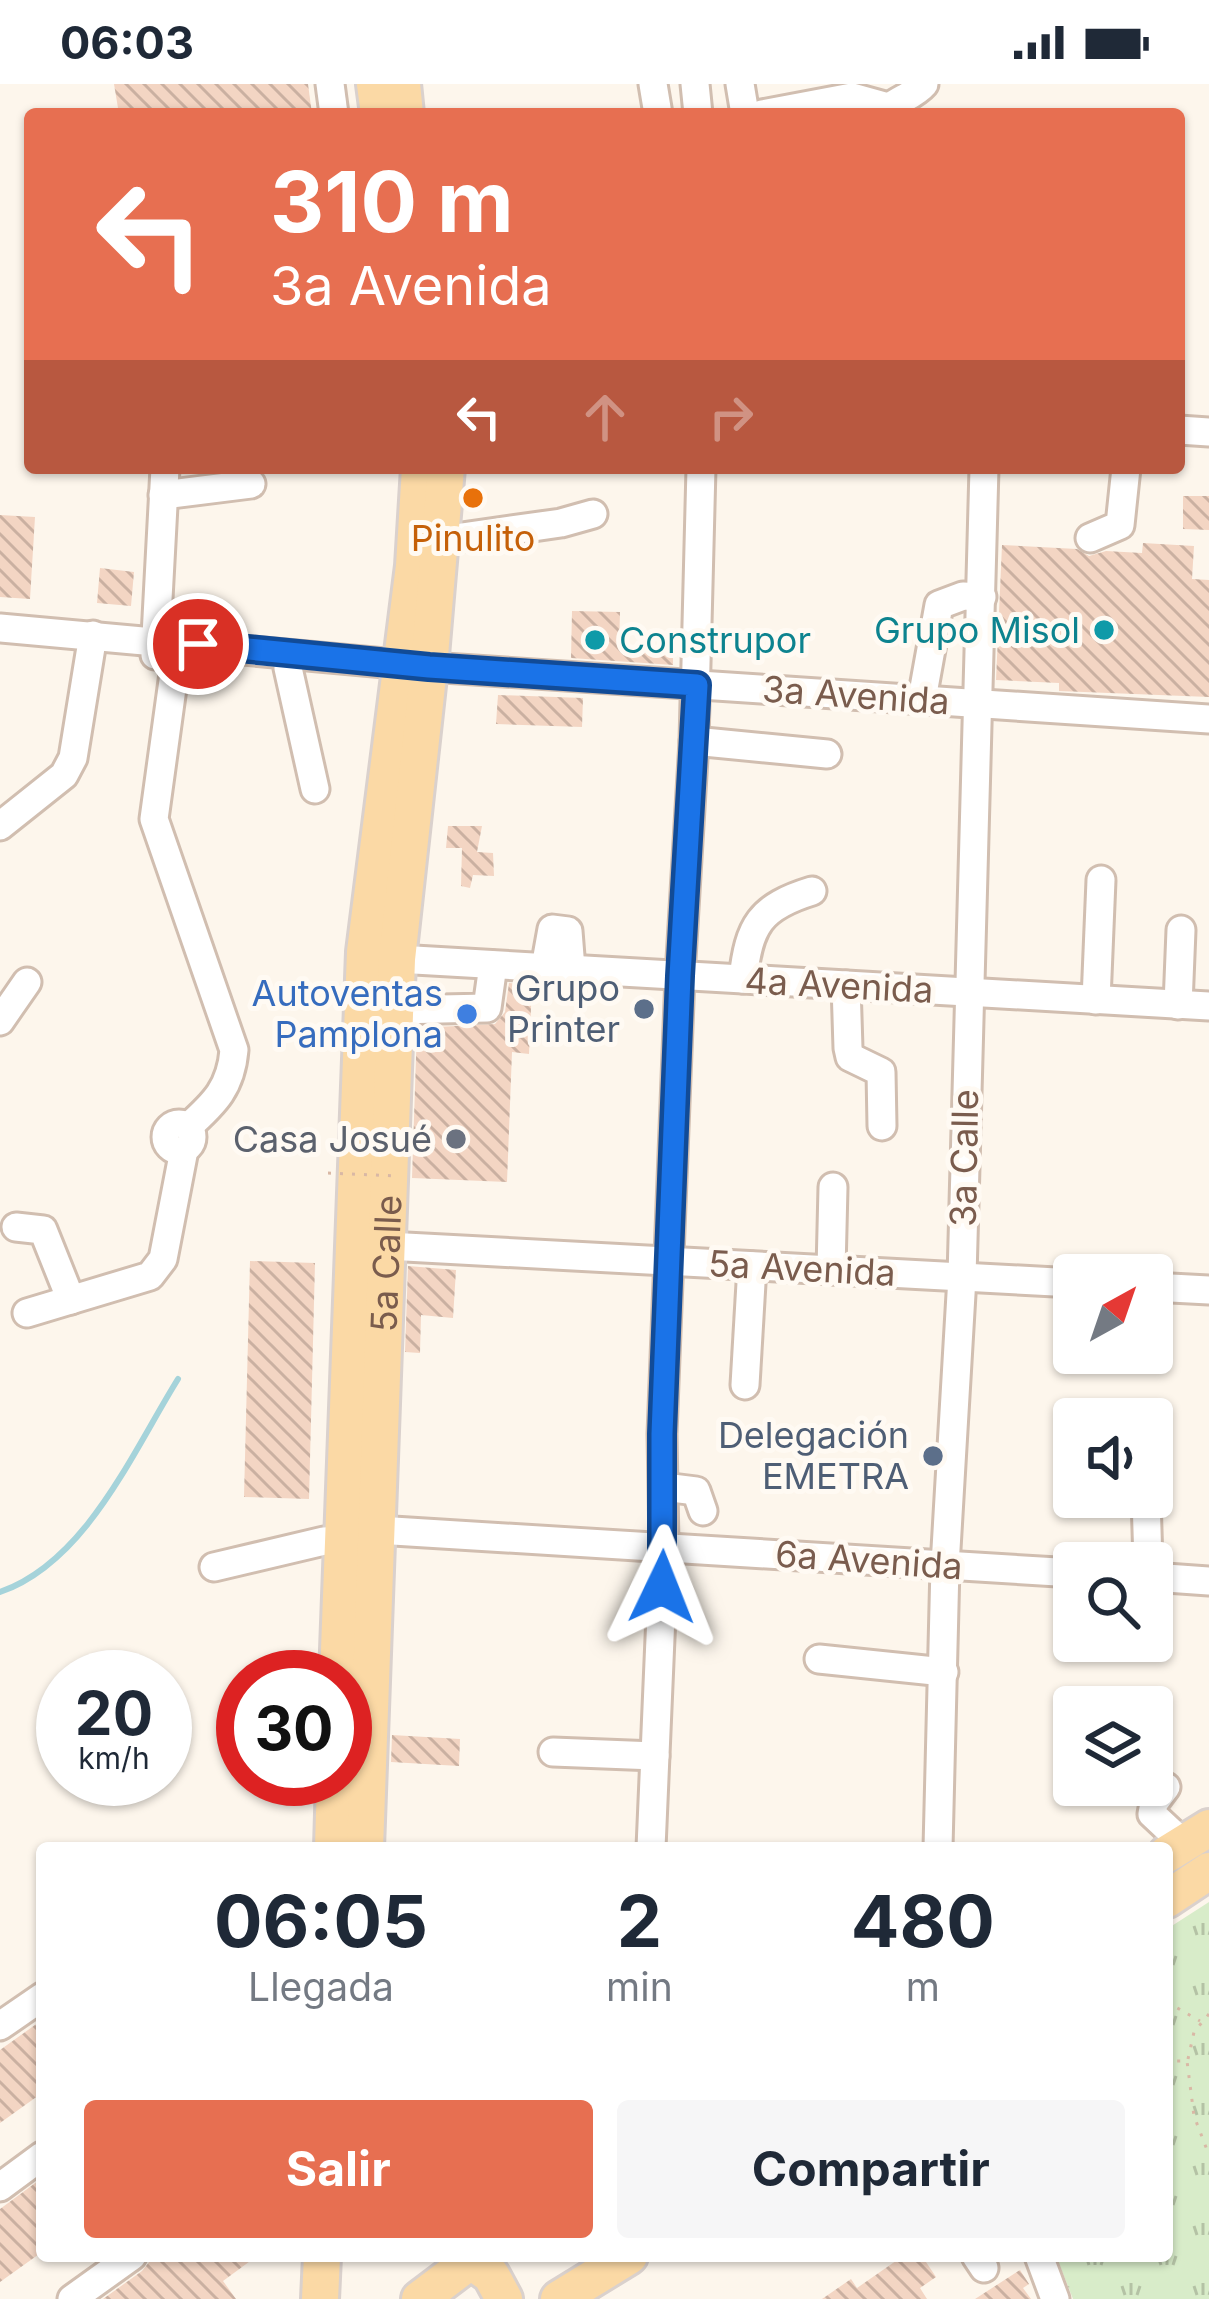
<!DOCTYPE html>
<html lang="es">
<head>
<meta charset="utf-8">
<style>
  body { margin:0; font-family:Inter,sans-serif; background:#f6f6f7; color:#1f2937; height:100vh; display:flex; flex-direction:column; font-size:45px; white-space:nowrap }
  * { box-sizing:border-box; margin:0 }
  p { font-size:39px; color:#747a83 }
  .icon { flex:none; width:66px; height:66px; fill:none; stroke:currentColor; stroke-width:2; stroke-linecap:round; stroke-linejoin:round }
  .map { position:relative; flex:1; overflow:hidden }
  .details { position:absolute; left:36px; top:1758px; width:1137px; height:420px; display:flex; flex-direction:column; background:#fff; border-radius:12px; box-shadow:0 3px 9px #0004 }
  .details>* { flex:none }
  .banner { position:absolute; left:24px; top:24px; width:1161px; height:366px; border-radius:12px; box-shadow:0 3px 9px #0004; background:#e76f51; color:#fff; overflow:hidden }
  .needle { width:78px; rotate:40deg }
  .buttons { position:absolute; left:1053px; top:1170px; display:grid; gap:24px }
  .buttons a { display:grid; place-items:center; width:120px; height:120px; border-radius:12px; background:#fff; box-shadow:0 3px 9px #0004; font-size:60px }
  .speed { position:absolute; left:36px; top:1566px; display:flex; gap:24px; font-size:60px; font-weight:700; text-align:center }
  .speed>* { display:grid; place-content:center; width:156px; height:156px; border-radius:50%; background:#fff; box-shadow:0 3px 9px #0004; line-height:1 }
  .speed small { font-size:30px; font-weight:400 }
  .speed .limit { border:18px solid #d22; background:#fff; color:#111 }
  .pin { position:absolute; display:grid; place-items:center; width:102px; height:102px; color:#fff; margin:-51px; border:6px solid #fff; border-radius:50%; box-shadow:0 3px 12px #0007 }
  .me { position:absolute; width:132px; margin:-66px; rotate:2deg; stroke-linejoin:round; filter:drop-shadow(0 0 9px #0008) }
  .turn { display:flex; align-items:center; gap:42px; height:252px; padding:0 48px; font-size:54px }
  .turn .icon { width:156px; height:156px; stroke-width:2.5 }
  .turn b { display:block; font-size:84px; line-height:102px }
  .lanes { display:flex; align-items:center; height:114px; padding:0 48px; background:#0003; justify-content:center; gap:60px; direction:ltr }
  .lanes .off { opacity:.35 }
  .eta { display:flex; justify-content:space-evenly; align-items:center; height:204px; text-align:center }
  .eta b { font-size:72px; font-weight:700; line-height:84px }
  .action { display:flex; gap:24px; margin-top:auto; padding:24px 48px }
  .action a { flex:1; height:138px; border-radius:12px; background:#e76f51; color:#fff; font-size:48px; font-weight:700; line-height:138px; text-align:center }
  .action a+a { background:#f6f6f7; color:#1f2937 }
  .status { display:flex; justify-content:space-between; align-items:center; height:84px; padding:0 60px; background:#fff; direction:ltr }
  .status svg { height:33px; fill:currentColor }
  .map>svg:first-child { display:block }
  .park { fill:url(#park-tufts) }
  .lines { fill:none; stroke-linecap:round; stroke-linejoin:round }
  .stream { stroke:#a5d3da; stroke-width:6 }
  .building { fill:url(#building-back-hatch) }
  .minor-casing { stroke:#d1beb0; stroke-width:33 }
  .major-casing { stroke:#dad1cd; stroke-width:42 }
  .path { stroke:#d9b8a5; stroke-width:3; stroke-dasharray:3 9; stroke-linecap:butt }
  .minor { stroke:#fff; stroke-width:27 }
  .major { stroke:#fbd9a5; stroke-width:36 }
  .path-bridge { stroke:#d9b8a5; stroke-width:3; stroke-dasharray:3 9; stroke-linecap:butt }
  .route-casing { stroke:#114b97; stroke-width:30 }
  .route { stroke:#1a73e8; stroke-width:21 }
  .food-dot { fill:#e8710a; stroke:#fffaf3; stroke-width:4.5 }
  .culture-dot { fill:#0f9aa8; stroke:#fffaf3; stroke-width:4.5 }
  .service-dot { fill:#5c6f8a; stroke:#fffaf3; stroke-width:4.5 }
  .shop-dot { fill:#3f7fe0; stroke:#fffaf3; stroke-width:4.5 }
  .worship-dot { fill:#6b7280; stroke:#fffaf3; stroke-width:4.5 }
  .labels { text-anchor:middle; stroke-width:10; stroke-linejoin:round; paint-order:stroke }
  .food-label { font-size:36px; fill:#c56008; stroke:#fffaf3 }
  .culture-label { font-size:36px; fill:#0d838f; stroke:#fffaf3; text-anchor:end }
  .street-label { font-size:36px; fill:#7a5c4d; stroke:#fffaf3 }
  .service-label { font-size:36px; fill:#4e5e75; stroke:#fffaf3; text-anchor:end }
  .shop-label { font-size:36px; fill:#366cbe; stroke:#fffaf3; text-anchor:end }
  .worship-label { font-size:36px; fill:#5b616d; stroke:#fffaf3; text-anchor:end }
</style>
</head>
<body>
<div class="status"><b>06:03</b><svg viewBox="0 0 49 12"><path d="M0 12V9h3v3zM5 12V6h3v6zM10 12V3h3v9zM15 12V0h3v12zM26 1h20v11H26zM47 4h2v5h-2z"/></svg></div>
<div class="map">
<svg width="1209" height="2215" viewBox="0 0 1209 2215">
  <defs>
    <pattern id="park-tufts" width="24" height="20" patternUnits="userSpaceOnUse" patternTransform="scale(3)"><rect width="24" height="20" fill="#d8ecc9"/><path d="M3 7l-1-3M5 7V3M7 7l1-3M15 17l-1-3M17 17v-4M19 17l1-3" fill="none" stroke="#b4c2a5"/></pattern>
    <pattern id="building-back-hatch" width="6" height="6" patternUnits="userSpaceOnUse" patternTransform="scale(3)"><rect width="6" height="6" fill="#f3d5c3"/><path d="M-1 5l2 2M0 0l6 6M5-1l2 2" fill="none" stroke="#cab0a1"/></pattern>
  </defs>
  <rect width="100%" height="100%" fill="#fdf6ec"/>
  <path class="park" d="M1209,1818V2215H1073L1056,2172H1167V1845Z"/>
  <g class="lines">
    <path class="stream" d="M0,1508C86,1478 132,1369 178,1295"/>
  </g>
  <g class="building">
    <path d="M114,0H308L312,30H119Z"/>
    <path d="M1183,412H1209V446L1183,445Z"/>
    <path d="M0,431L35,433L30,515L0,513Z"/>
    <path d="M1143,459L1194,462L1192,495L1209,496V613L1059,607V599L996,596L1002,461L1077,465L1089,472L1106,467L1142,469Z"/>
    <path d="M100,484L134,488L131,522L97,519Z"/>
    <path d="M572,527L620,528L619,563L673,565V581L571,574Z"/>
    <path d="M498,611L583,614L582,643L496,640Z"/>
    <path d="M448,742H482L477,768L493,769L494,792L473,791L470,804L461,802L462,764H446Z"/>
    <path d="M509,899L532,901L529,970L512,968L507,1098L412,1094L417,944L495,940L505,928Z"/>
    <path d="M250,1177L315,1179L309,1415L244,1413Z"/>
    <path d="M408,1182L456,1186L453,1234L421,1231L420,1269L405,1268Z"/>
    <path d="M392,1651L460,1655L459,1682L391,1678Z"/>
    <path d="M42,1936V2009L0,2039V1966Z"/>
    <path d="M42,2094V2168L0,2198V2125Z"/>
    <path d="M154,2172H257L223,2197L236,2215H103L142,2187Z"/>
    <path d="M903,2172H922L936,2193L920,2204L927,2215H822L851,2195L857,2204Z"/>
    <path d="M1020,2186L1029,2200L1023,2204L1031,2215H975Z"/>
  </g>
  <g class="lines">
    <defs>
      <g id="minor">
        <path d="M330,0L334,30"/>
        <path d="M653,0L658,30"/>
        <path d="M695,0L698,30"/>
        <path d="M740,0L745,30"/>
        <path d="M762,30L852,13L888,23"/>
        <path d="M884,30C890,18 913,13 924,0"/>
        <path d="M1179,346L1209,348"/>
        <path d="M163,411L251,400"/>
        <path d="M1090,454L1120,441L1126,384"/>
        <path d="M441,456L561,439L593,430"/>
        <path d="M0,544L429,583L1209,635"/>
        <path d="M155,571L165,384"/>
        <path d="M176,575L154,735L234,966C231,1003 215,1019 188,1043"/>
        <path d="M288,584L315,705"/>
        <path d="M922,615L939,521L963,512L982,513"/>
        <path d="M694,657L827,670"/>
        <path d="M0,742L64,691L73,674L93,551"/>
        <path d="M397,875L1209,922"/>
        <path d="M545,884L552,845L568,847L571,885"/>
        <path d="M743,895C749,841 760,823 812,807"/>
        <path d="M846,901L848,964L850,973L881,988L882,1042"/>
        <path d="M1096,916L1101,796"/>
        <path d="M1178,921L1181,846"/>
        <path d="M395,926L487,924L493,881"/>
        <path d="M0,937L27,898"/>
        <circle cx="179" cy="1053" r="13"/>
        <path d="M16,1143L43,1146L71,1216"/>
        <path d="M387,1162L1074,1199"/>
        <path d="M831,1186L833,1103"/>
        <path d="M1152,1203L1209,1206"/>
        <path d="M27,1229L150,1192L163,1175L184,1066"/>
        <path d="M745,1301L752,1182"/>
        <path d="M664,1403L696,1407L703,1427"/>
        <path d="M1146,1413L1148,1479"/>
        <path d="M377,1446L1074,1489"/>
        <path d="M214,1483L324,1457L343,1456"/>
        <path d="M1152,1493L1209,1497"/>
        <path d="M819,1575L944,1588"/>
        <path d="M553,1668L655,1672"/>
        <path d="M1166,1703L1154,1719L1152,1730L1183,1759"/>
        <path d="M651,1764L664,1461L662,1350L680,892L694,657L701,384"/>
        <path d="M938,1764L945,1482L962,1193L984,384"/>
        <path d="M0,1942L42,1913"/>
        <path d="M0,2103L42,2072"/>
        <path d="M976,2172L984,2184"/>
        <path d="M1039,2172L1055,2215"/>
        <path d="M72,2215L132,2172"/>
      </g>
      <g id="major">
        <path d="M375,0L379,30"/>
        <path d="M402,0L405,30"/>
        <path d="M338,1593L365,868L414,482L420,384"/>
        <path d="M333,1764L335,1695"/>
        <path id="s1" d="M365,1764L397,875L429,583L446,384"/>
        <path d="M1167,1770L1209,1744"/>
        <path d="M1167,1815L1209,1787"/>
        <path d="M464,2172L491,2191L504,2215"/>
        <path d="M320,2215L322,2172"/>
        <path d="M420,2215L477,2172"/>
        <path d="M559,2215L629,2172"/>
      </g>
    </defs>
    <use href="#minor" class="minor-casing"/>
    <use href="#major" class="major-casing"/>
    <g class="path">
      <path d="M1167,1918L1200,1937"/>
      <path d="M1188,1975L1194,1948L1209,1930"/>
      <path d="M1167,1982L1173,1977H1187L1194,2032L1209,2071"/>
    </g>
    <use href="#minor" class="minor"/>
    <use href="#major" class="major"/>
    <path class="path-bridge" d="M328,1089L399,1092"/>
  </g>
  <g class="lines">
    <defs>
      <path id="route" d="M198,560L429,583L697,601L680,892L662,1350V1503"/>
    </defs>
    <use href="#route" class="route-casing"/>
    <use href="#route" class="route"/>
  </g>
  <circle class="food-dot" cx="473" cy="414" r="12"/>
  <g class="culture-dot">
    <circle cx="1104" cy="546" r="12"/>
    <circle cx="595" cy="556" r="12"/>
  </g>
  <g class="service-dot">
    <circle cx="644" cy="925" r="12"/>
    <circle cx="933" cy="1372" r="12"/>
  </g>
  <circle class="shop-dot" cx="467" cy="930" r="12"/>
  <circle class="worship-dot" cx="456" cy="1055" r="12"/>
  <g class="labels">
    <g class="food-label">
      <text x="473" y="467">Pinulito</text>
    </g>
    <g class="culture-label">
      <text x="1080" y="559">Grupo Misol</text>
      <text x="619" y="569" text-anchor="start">Construpor</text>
    </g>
    <g class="street-label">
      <text transform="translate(856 611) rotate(4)" y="13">3a Avenida</text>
      <text transform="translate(839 901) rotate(3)" y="13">4a Avenida</text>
      <text transform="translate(964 1074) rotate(-89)" y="13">3a Calle</text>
      <text dy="13" stroke="none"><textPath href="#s1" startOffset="585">5a Calle</textPath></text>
      <text transform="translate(802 1184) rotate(3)" y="13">5a Avenida</text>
      <text transform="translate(869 1476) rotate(4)" y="13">6a Avenida</text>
    </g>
    <g class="service-label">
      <text x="620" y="917">Grupo<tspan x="620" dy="41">Printer</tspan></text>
      <text x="909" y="1364">Delegación<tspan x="909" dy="41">EMETRA</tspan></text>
    </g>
    <g class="shop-label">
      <text x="443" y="922">Autoventas<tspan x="443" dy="41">Pamplona</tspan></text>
    </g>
    <g class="worship-label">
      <text x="432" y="1068">Casa Josué</text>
    </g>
  </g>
</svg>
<div class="buttons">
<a><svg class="needle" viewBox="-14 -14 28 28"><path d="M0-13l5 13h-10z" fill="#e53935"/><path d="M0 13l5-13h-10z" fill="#747a83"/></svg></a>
<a><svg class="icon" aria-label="sound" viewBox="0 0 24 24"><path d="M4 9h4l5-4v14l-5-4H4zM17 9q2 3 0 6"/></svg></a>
<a><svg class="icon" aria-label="search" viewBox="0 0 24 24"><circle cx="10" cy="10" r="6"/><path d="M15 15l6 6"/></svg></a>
<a><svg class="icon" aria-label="layers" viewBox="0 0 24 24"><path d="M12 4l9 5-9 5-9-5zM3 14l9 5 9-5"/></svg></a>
</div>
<div class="speed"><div>20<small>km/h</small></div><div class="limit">30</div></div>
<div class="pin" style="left:198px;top:560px;background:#d93025"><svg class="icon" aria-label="arrive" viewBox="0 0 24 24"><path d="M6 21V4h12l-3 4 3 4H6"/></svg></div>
<svg class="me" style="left:662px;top:1503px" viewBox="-20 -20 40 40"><path d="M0-17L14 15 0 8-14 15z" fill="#1a73e8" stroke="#fff" stroke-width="4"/></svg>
<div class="banner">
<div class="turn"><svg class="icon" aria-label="left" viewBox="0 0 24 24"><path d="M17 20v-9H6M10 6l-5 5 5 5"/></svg><div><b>310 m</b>3a Avenida</div></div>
<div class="lanes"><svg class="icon" aria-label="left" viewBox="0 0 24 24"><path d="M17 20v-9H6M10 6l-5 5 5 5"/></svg><svg class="icon off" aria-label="ahead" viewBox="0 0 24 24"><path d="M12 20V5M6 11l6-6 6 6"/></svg><svg class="icon off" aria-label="right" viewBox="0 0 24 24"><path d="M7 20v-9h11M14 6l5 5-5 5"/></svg></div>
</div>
<section class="details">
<div class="eta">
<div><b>06:05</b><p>Llegada</p></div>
<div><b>2</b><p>min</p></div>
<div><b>480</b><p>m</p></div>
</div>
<div class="action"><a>Salir</a><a>Compartir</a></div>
</section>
</div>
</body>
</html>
